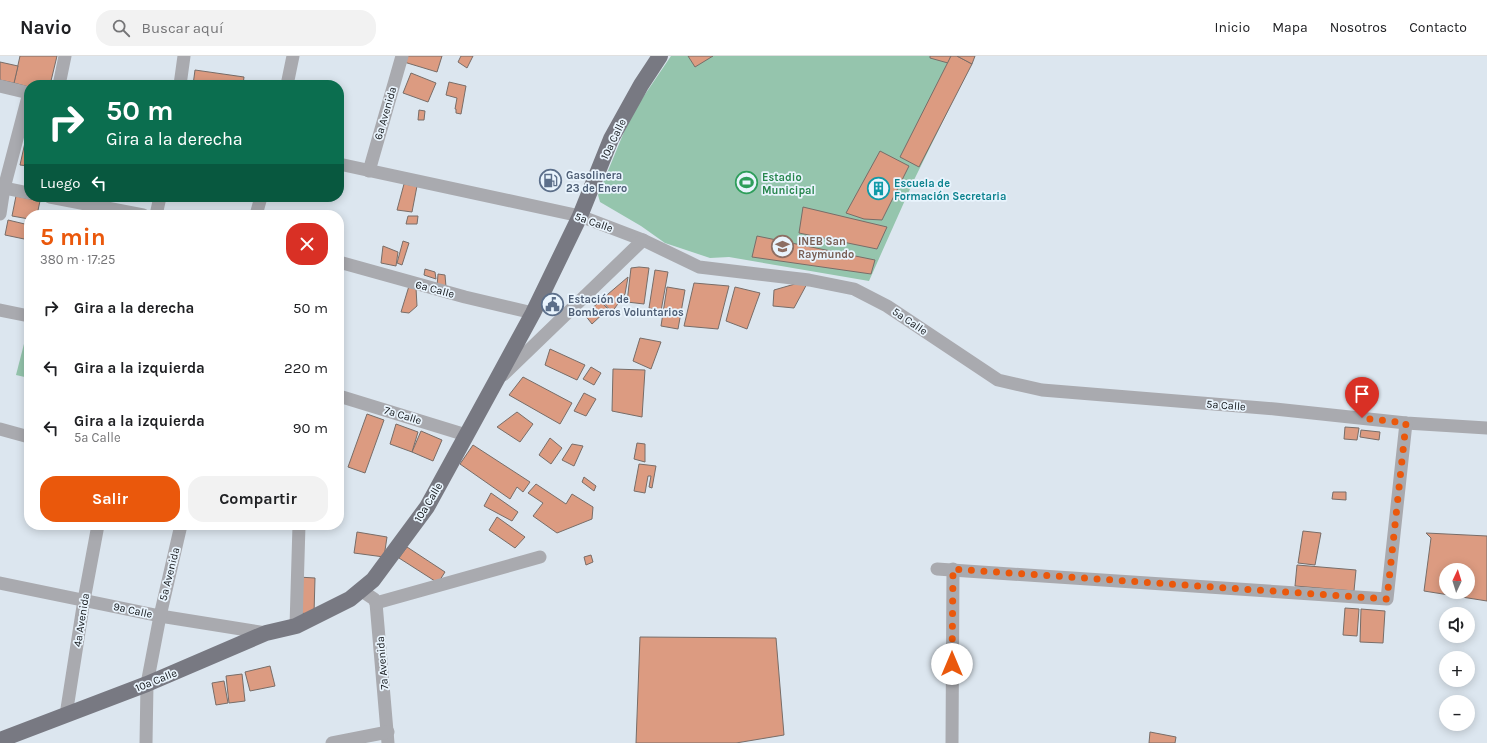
<!DOCTYPE html>
<html lang="es">
<head>
<meta charset="utf-8">
<style>
  body { margin:0; font-family:Karla,sans-serif; background:#f2f2f2; color:#202124; height:100vh; display:flex; flex-direction:column; font-size:15px; white-space:nowrap }
  * { box-sizing:border-box; margin:0 }
  p { font-size:13px; color:#757577 }
  .icon { flex:none; width:22px; height:22px; fill:none; stroke:currentColor; stroke-width:2; stroke-linecap:round; stroke-linejoin:round }
  .map { position:relative; flex:1; overflow:hidden }
  .details { position:absolute; left:24px; top:154px; width:320px; height:320px; display:flex; flex-direction:column; background:#fff; border-radius:16px; box-shadow:0 2px 10px #0003 }
  .details>* { flex:none }
  .banner { position:absolute; left:24px; top:24px; width:320px; height:122px; border-radius:16px; box-shadow:0 2px 10px #0003; background:#0b6e4f; color:#fff; overflow:hidden }
  .needle { width:26px; rotate:4deg }
  .buttons { position:absolute; left:1439px; top:507px; display:grid; gap:8px }
  .buttons a { display:grid; place-items:center; width:36px; height:36px; border-radius:50%; background:#fff; box-shadow:0 2px 10px #0003; font-size:20px }
  .pin { position:absolute; display:grid; place-items:center; width:34px; height:34px; color:#fff; margin:-41px -17px; border-radius:50% 50% 50% 0; rotate:-45deg; box-shadow:0 0 4px #0007 }
  .pin .icon { rotate:45deg }
  .me { position:absolute; width:44px; margin:-22px; rotate:0deg; stroke-linejoin:round; filter:drop-shadow(0 0 3px #0008) }
  .turn { display:flex; align-items:center; gap:14px; height:84px; padding:0 16px; font-size:18px }
  .turn .icon { width:52px; height:52px; stroke-width:2.5 }
  .turn b { display:block; font-size:28px; line-height:34px }
  .then { display:flex; align-items:center; height:38px; padding:0 16px; background:#0003; gap:8px; font-size:15px }
  .round { display:grid; place-items:center; flex:none; width:42px; height:42px; border-radius:16px; background:#f2f2f2 }
  .overview { display:flex; align-items:center; justify-content:space-between; height:68px; padding:0 16px }
  h1 { font-size:24px; font-weight:700; line-height:30px; color:#ea580c }
  .button { display:flex; gap:8px; margin-top:auto; padding:8px 16px }
  .button a { flex:1; height:46px; border-radius:16px; background:#ea580c; color:#fff; font-size:16px; font-weight:700; line-height:46px; text-align:center }
  .button a+a { background:#f2f2f2; color:#202124 }
  ul { padding:0; list-style:none }
  li { display:flex; align-items:center; gap:12px; height:60px; padding:0 16px }
  li div { flex:1 }
  li b { display:block; font-size:15px }
  li em { font-style:normal }
  header { display:flex; align-items:center; gap:24px; box-sizing:border-box; height:56px; padding:0 20px; background:#fff; border-bottom:1px solid #e0e0e0 }
  header strong { font-size:19px }
  nav { display:flex; gap:22px; margin-inline-start:auto; font-size:14px }
  .search { width:280px; height:36px; background:#f2f2f2; display:flex; align-items:center; gap:10px; box-sizing:border-box; padding:0 14px; border-radius:16px; color:#757577; font-size:15px }
  .map>svg:first-child { display:block }
  .green { fill:#95c5ad }
  .building { fill:#dc9b81; stroke:#786d68; fill-rule:evenodd }
  .lines { fill:none; stroke-linecap:round; stroke-linejoin:round }
  .minor { stroke:#a9aaaf; stroke-width:13 }
  .major { stroke:#787982; stroke-width:16 }
  .route { stroke:#ea580c; stroke-width:7; stroke-dasharray:0 12.6 }
  .labels { text-anchor:middle; stroke-width:3.5; stroke-linejoin:round; paint-order:stroke }
  .street-label { font-size:11px; fill:#121518; stroke:#e9f4fd }
  .service-label { font-size:11px; font-weight:bold; fill:#4e5e75; stroke:#e9f4fd; text-anchor:start }
  .leisure-label { font-size:11px; font-weight:bold; fill:#27864d; stroke:#e9f4fd; text-anchor:start }
  .culture-label { font-size:11px; font-weight:bold; fill:#0d838f; stroke:#e9f4fd; text-anchor:start }
  .education-label { font-size:11px; font-weight:bold; fill:#785e54; stroke:#e9f4fd; text-anchor:start }
</style>
</head>
<body>
<header>
<strong>Navio</strong>
<div class="search"><svg class="icon" aria-label="search" viewBox="0 0 24 24"><circle cx="10" cy="10" r="6"/><path d="M15 15l6 6"/></svg>Buscar aquí</div>
<nav><a>Inicio</a><a>Mapa</a><a>Nosotros</a><a>Contacto</a></nav>
</header>
<div class="map">
<svg width="1487" height="687" viewBox="0 0 1487 687">
  <rect width="100%" height="100%" fill="#dce6ef"/>
  <g class="green">
    <path d="M671,0H975L914,124L869,225L729,201L710,202L665,187L641,170L600,146L598,139L631,59Z"/>
    <path d="M25,284L29,285V322L16,319Z"/>
  </g>
  <g class="building">
    <path d="M20,0H57L50,29H29V31L14,27Z"/>
    <path d="M406,0H442L437,16L404,6Z"/>
    <path d="M461,0H473L467,12L458,6Z"/>
    <path d="M688,0H713L695,11Z"/>
    <path d="M930,0H951L948,7L930,2Z"/>
    <path d="M951,0H957L972,8L919,111L900,101Z"/>
    <path d="M957,0H975L972,8Z"/>
    <path d="M0,6L18,10L14,27L0,24Z"/>
    <path d="M195,14L244,21L243,29H193Z"/>
    <path d="M411,17L436,27L428,46L403,37Z"/>
    <path d="M449,26L466,30L461,58L456,57V53H455L457,42L446,39Z"/>
    <path d="M419,54L425,55L424,64H418Z"/>
    <path d="M26,82L29,83V110L20,109Z"/>
    <path d="M880,95L909,110L882,164L864,163L846,157Z"/>
    <path d="M404,128L417,130L412,156L397,154Z"/>
    <path d="M16,140L40,145L37,159H29V163L12,160Z"/>
    <path d="M803,151L887,171L877,193L799,177Z"/>
    <path d="M408,160H418L417,168H406Z"/>
    <path d="M8,164L29,169V184L5,179Z"/>
    <path d="M757,180L875,204L871,218L752,201Z"/>
    <path d="M403,185L409,187L402,209L397,207Z"/>
    <path d="M383,190L398,196L396,210L381,207Z"/>
    <path d="M639,211L649,212L644,248L627,246L631,212Z"/>
    <path d="M425,213L435,216L436,223L424,219Z"/>
    <path d="M655,214L668,216L661,255L649,252Z"/>
    <path d="M438,218L445,219L446,231H437Z"/>
    <path d="M628,221L625,238L612,256L601,244Z"/>
    <path d="M809,224L794,252L773,250L774,234Z"/>
    <path d="M694,227L729,230L718,273L684,270Z"/>
    <path d="M409,230L416,232L417,250L409,257L401,256Z"/>
    <path d="M667,231L685,234L678,273L661,270Z"/>
    <path d="M735,231L760,237L747,273L726,265Z"/>
    <path d="M600,245L608,253L592,268L585,259Z"/>
    <path d="M640,282L661,286L651,313L633,305Z"/>
    <path d="M550,293L585,309L577,324L545,309Z"/>
    <path d="M591,311L601,317L594,329L583,323Z"/>
    <path d="M613,313L645,314L642,361L612,355Z"/>
    <path d="M523,321L572,347L560,368L509,339Z"/>
    <path d="M584,337L596,343L586,360L574,355Z"/>
    <path d="M517,356L533,368L520,386L497,371Z"/>
    <path d="M367,358L384,364L365,417L348,411Z"/>
    <path d="M396,368L418,376L412,396L390,388Z"/>
    <path d="M1345,371L1359,372L1357,384L1344,383Z"/>
    <path d="M1361,374L1380,376L1379,384L1360,381Z"/>
    <path d="M421,375L442,384L433,405L412,396Z"/>
    <path d="M550,382L562,392L551,408L539,399Z"/>
    <path d="M637,387L645,388V406L634,403Z"/>
    <path d="M572,388L583,390L574,410L562,404Z"/>
    <path d="M473,389L530,426L523,436L517,431L510,443L460,408Z"/>
    <path d="M639,408L656,410L652,432L649,431L651,420H648L645,437L634,435Z"/>
    <path d="M584,421L596,430L594,435L582,426Z"/>
    <path d="M536,428L566,448L572,438L593,451L592,463L557,477L533,460L543,447L528,437Z"/>
    <path d="M1333,436H1346V444L1332,443Z"/>
    <path d="M491,437L518,456L512,465L484,450Z"/>
    <path d="M497,461L525,481L515,492L489,474Z"/>
    <path d="M1303,475L1321,477L1315,509L1298,507Z"/>
    <path d="M357,476L387,481L384,501L354,497Z"/>
    <path d="M1426,477L1487,480V545L1424,535L1431,482ZM1446,514H1468V536H1446Z"/>
    <path d="M407,491L445,516L438,527L399,502Z"/>
    <path d="M591,499L593,506L586,509L584,501Z"/>
    <path d="M1297,509L1356,514L1354,535L1295,530Z"/>
    <path d="M298,521L315,522L314,558L297,557Z"/>
    <path d="M1345,552L1359,553L1357,580L1343,579Z"/>
    <path d="M1361,553L1385,555L1383,587L1360,586Z"/>
    <path d="M640,581L776,582L784,679L736,687H636Z"/>
    <path d="M270,610L275,630L250,635L245,616Z"/>
    <path d="M242,618L245,645L229,647L226,620Z"/>
    <path d="M224,625L228,647L216,649L212,627Z"/>
    <path d="M1150,676L1176,681L1175,687H1149Z"/>
  </g>
  <g class="lines">
    <g class="minor">
      <path d="M59,29L65,0"/>
      <path d="M180,29L184,0"/>
      <path d="M287,29L293,0"/>
      <path d="M0,30L29,37"/>
      <path d="M339,108L580,160L643,184L699,211L809,224L854,233L887,250L998,324L1042,334L1275,353L1406,367L1487,372"/>
      <path d="M369,115L402,0"/>
      <path d="M0,131L29,137"/>
      <path d="M50,141L143,159"/>
      <path d="M0,158L4,132L29,37"/>
      <path d="M156,159L160,141"/>
      <path d="M256,159L261,141"/>
      <path d="M339,206L465,241L533,257"/>
      <path d="M0,254L29,260"/>
      <path d="M503,319L643,184"/>
      <path d="M339,340L466,379"/>
      <path d="M0,373L29,381"/>
      <path d="M937,513L1387,543L1406,367"/>
      <path d="M0,527L160,560L266,577"/>
      <path d="M362,535L374,543L376,547L388,687"/>
      <path d="M376,547L540,501"/>
      <path d="M296,570L299,469"/>
      <path d="M66,659L84,544L98,469"/>
      <path d="M146,687L147,628L160,560L181,469"/>
      <path d="M332,687L388,676"/>
      <path d="M952,687L953,513"/>
    </g>
    <path class="major" d="M0,684L147,628L266,577L296,570L350,543L373,524L427,451L496,325L533,257L580,160L611,83L641,29L660,0"/>
  </g>
  <g class="lines">
    <path class="route" d="M952,608L953,513L1387,543L1406,367L1362,362"/>
  </g>
  <defs>
    <symbol id="fuel-ring" viewBox="-11 -11 22 22"><circle r="9.5" fill="#e9f4fd" stroke="#5c6f8a" stroke-width="1.5"/><path d="M-5.5-6h7V0h2V4h1.3V-2.5L3-4.5l.8-.8L6-3V5H2.5V1h-1V6h-7ZM-4.2-4.7v3.2H.2V-4.7Z" fill="#5c6f8a"/></symbol>
    <symbol id="stadium-ring" viewBox="-11 -11 22 22"><circle r="9.5" fill="#e9f4fd" stroke="#2e9e5b" stroke-width="1.5"/><path d="M0-5a6.5 5 0 1 0 0 10a6.5 5 0 1 0 0-10ZM-3.5-1.8h7v3.6h-7Z" fill="#2e9e5b"/></symbol>
    <symbol id="building-ring" viewBox="-11 -11 22 22"><circle r="9.5" fill="#e9f4fd" stroke="#0f9aa8" stroke-width="1.5"/><path d="M-4-6H4V6H1V3H-1V6H-4ZM-2.5-4.3h1.7v1.8h-1.7ZM.8-4.3h1.7v1.8H.8ZM-2.5-1h1.7V.8h-1.7ZM.8-1h1.7V.8H.8Z" fill="#0f9aa8"/></symbol>
    <symbol id="school-ring" viewBox="-11 -11 22 22"><circle r="9.5" fill="#e9f4fd" stroke="#8d6e63" stroke-width="1.5"/><path d="M0-5L7-2L0 1L-7-2ZM-4 1L0 2.5L4 1V4Q0 6-4 4Z" fill="#8d6e63"/></symbol>
    <symbol id="civic-ring" viewBox="-11 -11 22 22"><circle r="9.5" fill="#e9f4fd" stroke="#5c6f8a" stroke-width="1.5"/><path d="M-.6-6.5H3V-4.5H.6V-3L4-1V1h2V6H-6V1h2V-1L-.6-3ZM-1.2 2.5V6h2.4V2.5Z" fill="#5c6f8a"/></symbol>
  </defs>
  <g fill-rule="evenodd">
    <use href="#fuel-ring" x="538" y="112" width="25" height="25"/>
    <use href="#stadium-ring" x="734" y="114" width="25" height="25"/>
    <use href="#building-ring" x="866" y="120" width="25" height="25"/>
    <use href="#school-ring" x="770" y="178" width="25" height="25"/>
    <use href="#civic-ring" x="540" y="236" width="25" height="25"/>
  </g>
  <g class="labels">
    <g class="street-label">
      <text transform="translate(385 57) rotate(-74)" y="4">6a Avenida</text>
      <text transform="translate(613 83) rotate(-64)" y="4">10a Calle</text>
      <text transform="translate(594 166) rotate(19)" y="4">5a Calle</text>
      <text transform="translate(435 233) rotate(15)" y="4">6a Calle</text>
      <text transform="translate(910 265) rotate(34)" y="4">5a Calle</text>
      <text transform="translate(1226 349) rotate(4)" y="4">5a Calle</text>
      <text transform="translate(403 359) rotate(17)" y="4">7a Calle</text>
      <text transform="translate(428 446) rotate(-59)" y="4">10a Calle</text>
      <text transform="translate(169 518) rotate(-76)" y="4">5a Avenida</text>
      <text transform="translate(133 554) rotate(12)" y="4">9a Calle</text>
      <text transform="translate(81 564) rotate(-81)" y="4">4a Avenida</text>
      <text transform="translate(382 607) rotate(-95)" y="4">7a Avenida</text>
      <text transform="translate(156 624) rotate(-22)" y="4">10a Calle</text>
    </g>
    <g class="service-label">
      <text x="566" y="123">Gasolinera<tspan x="566" dy="13">23 de Enero</tspan></text>
      <text x="568" y="247">Estación de<tspan x="568" dy="13">Bomberos Voluntarios</tspan></text>
    </g>
    <g class="leisure-label">
      <text x="762" y="125">Estadio<tspan x="762" dy="13">Municipal</tspan></text>
    </g>
    <g class="culture-label">
      <text x="894" y="131">Escuela de<tspan x="894" dy="13">Formación Secretaria</tspan></text>
    </g>
    <g class="education-label">
      <text x="798" y="189">INEB San<tspan x="798" dy="13">Raymundo</tspan></text>
    </g>
  </g>
</svg>
<div class="buttons">
<a><svg class="needle" viewBox="-14 -14 28 28"><path d="M0-13l5 13h-10z" fill="#e53935"/><path d="M0 13l5-13h-10z" fill="#757577"/></svg></a>
<a><svg class="icon" aria-label="sound" viewBox="0 0 24 24"><path d="M4 9h4l5-4v14l-5-4H4zM17 9q2 3 0 6"/></svg></a>
<a>+</a>
<a>−</a>
</div>
<div class="pin" style="left:1362px;top:362px;background:#d93025"><svg class="icon" aria-label="arrive" viewBox="0 0 24 24"><path d="M6 21V4h12l-3 4 3 4H6"/></svg></div>
<svg class="me" style="left:952px;top:608px" viewBox="-20 -20 40 40"><circle r="19" fill="#fff"/><path d="M0-13L10 11 0 6-10 11z" fill="#ea580c"/></svg>
<div class="banner">
<div class="turn"><svg class="icon" aria-label="right" viewBox="0 0 24 24"><path d="M7 20v-9h11M14 6l5 5-5 5"/></svg><div><b>50 m</b>Gira a la derecha</div></div>
<div class="then">Luego<svg class="icon" aria-label="left" viewBox="0 0 24 24"><path d="M17 20v-9H6M10 6l-5 5 5 5"/></svg></div>
</div>
<section class="details">
<div class="overview"><div><h1>5 min</h1><p>380 m · 17:25</p></div><a class="round" style="background:#d93025;color:#fff"><svg class="icon" aria-label="close" viewBox="0 0 24 24"><path d="M6 6l12 12M18 6L6 18"/></svg></a></div>
<ul>
<li><svg class="icon" aria-label="right" viewBox="0 0 24 24"><path d="M7 20v-9h11M14 6l5 5-5 5"/></svg><div><b>Gira a la derecha</b></div><em>50 m</em></li>
<li><svg class="icon" aria-label="left" viewBox="0 0 24 24"><path d="M17 20v-9H6M10 6l-5 5 5 5"/></svg><div><b>Gira a la izquierda</b></div><em>220 m</em></li>
<li><svg class="icon" aria-label="left" viewBox="0 0 24 24"><path d="M17 20v-9H6M10 6l-5 5 5 5"/></svg><div><b>Gira a la izquierda</b><p>5a Calle</p></div><em>90 m</em></li>
</ul>
<div class="button"><a>Salir</a><a>Compartir</a></div>
</section>
</div>
</body>
</html>
